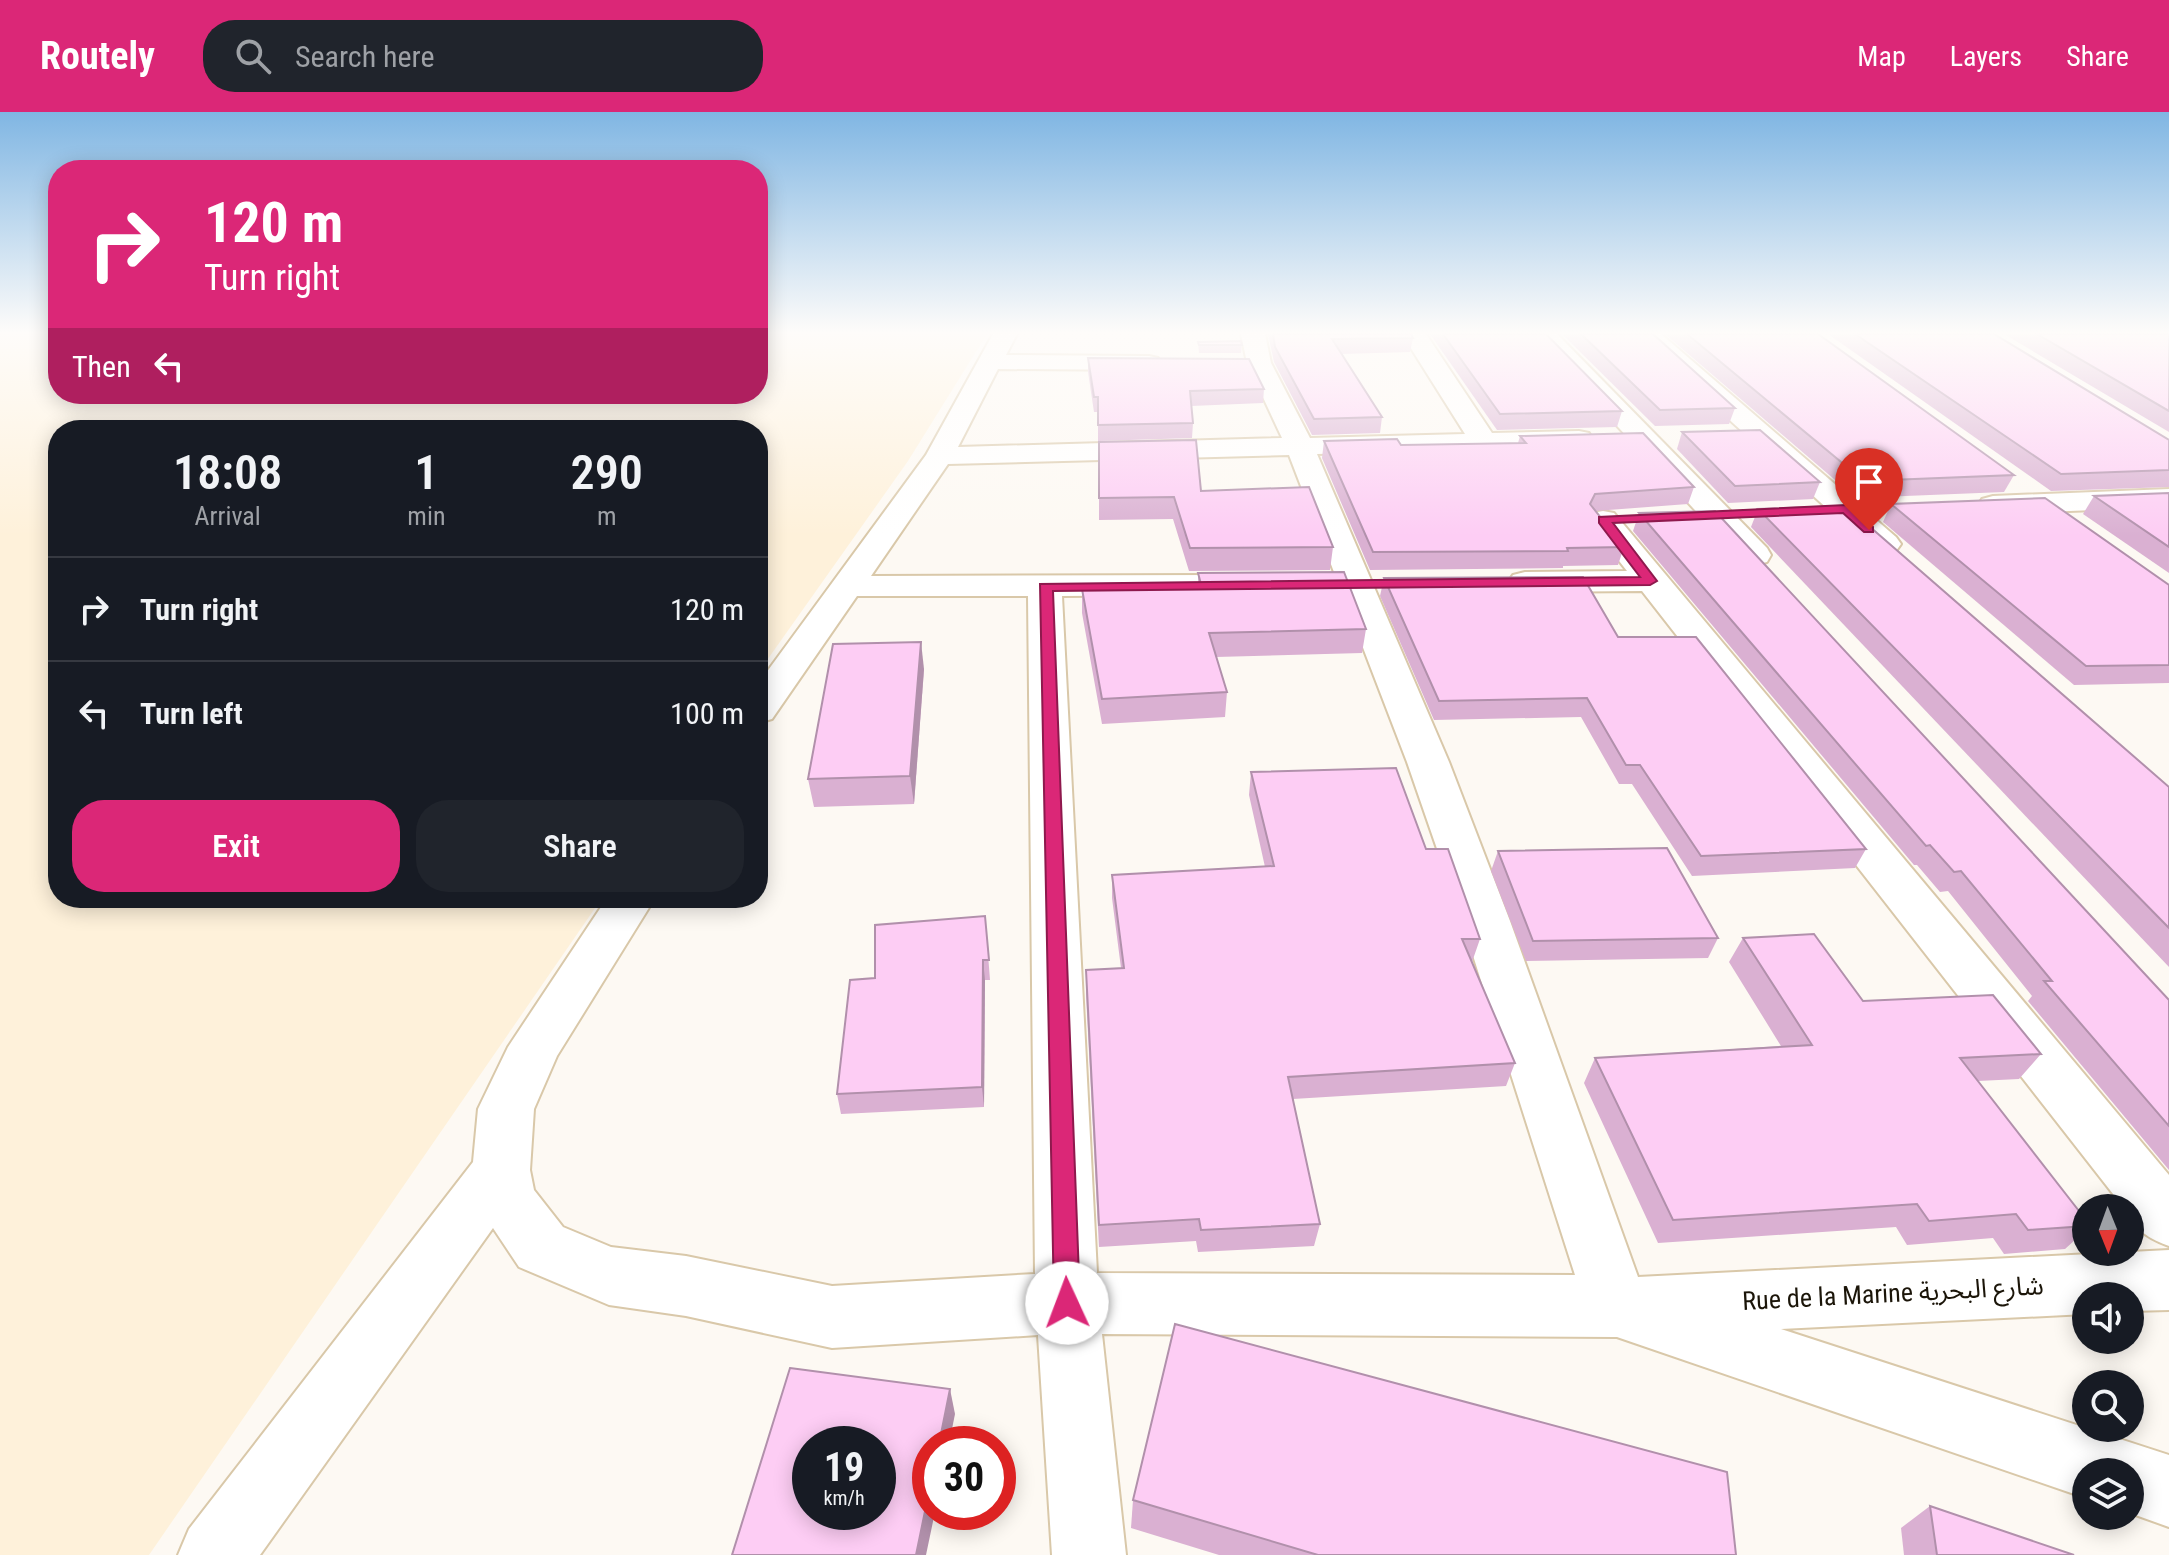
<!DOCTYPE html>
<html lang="en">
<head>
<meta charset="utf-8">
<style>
  body { margin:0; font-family:"Roboto Condensed","Noto Sans Arabic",sans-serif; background:#20242c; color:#f1f3f6; height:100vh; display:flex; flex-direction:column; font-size:30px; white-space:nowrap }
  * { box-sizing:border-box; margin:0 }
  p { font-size:26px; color:#9ea1a6 }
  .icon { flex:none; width:44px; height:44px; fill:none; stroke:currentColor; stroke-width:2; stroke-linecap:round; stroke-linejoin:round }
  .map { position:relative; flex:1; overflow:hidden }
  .panel { position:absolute; left:48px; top:308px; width:720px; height:488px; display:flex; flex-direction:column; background:#171b24; border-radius:32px; box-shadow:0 4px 20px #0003 }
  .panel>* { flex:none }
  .banner { position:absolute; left:48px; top:48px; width:720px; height:244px; border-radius:32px; box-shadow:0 4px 20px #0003; background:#db2777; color:#fff; overflow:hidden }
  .needle { width:52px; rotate:179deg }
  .tools { position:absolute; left:2072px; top:1082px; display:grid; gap:16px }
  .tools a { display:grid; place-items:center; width:72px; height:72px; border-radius:50%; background:#171b24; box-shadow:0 4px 20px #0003; font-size:40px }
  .speed { position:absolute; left:792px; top:1314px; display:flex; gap:16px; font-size:40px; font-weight:700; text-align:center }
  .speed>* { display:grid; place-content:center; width:104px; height:104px; border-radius:50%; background:#171b24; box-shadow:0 4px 20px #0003; line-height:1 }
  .speed small { font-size:20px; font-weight:400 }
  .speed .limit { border:12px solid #d22; background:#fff; color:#111 }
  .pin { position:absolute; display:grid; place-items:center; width:68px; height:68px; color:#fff; margin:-82px -34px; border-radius:50% 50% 50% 0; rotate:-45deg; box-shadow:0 0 8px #0007 }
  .pin .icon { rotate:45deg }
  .me { position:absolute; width:88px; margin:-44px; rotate:358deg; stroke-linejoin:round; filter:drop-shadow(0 0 6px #0008) }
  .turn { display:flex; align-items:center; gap:28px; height:168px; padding:0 24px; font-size:36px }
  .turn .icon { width:104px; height:104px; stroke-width:2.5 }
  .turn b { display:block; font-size:56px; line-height:68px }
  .then { display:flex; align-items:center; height:76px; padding:0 24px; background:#0003; gap:16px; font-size:30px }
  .eta { display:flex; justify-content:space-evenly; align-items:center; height:136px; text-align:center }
  .eta b { font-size:48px; font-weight:600; line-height:56px }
  .action { display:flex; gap:16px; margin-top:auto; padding:16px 24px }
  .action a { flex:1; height:92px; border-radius:32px; background:#db2777; color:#fff; font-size:32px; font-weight:600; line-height:92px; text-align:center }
  .action a+a { background:#20242c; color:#f1f3f6 }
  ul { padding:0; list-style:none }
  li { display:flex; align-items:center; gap:24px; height:104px; padding:0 24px; border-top:2px solid #363941 }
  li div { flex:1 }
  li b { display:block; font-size:30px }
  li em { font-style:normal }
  header { display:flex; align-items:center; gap:48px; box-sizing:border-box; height:112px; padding:0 40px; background:#db2777; color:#fff }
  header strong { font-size:38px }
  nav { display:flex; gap:44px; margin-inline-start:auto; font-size:28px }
  .search { width:560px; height:72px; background:#20242c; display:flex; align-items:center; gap:20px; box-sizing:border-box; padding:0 28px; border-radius:32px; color:#9ea1a6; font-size:30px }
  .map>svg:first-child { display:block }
  .built { fill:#fef1da }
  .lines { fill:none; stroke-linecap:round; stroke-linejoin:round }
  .minor-casing { stroke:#d9c8a9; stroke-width:4 }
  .minor { fill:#fff; fill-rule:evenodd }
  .wall { fill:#dab0d2 }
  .shaded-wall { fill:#b190ab }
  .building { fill:#fdcdf4; stroke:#b190ab; stroke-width:2; fill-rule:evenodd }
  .route { fill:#db2777; stroke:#8e194d; stroke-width:2 }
  .labels { text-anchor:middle; stroke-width:6; stroke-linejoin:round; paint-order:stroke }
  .near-street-label { font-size:26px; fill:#1b1509; stroke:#fff }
</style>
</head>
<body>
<header>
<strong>Routely</strong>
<div class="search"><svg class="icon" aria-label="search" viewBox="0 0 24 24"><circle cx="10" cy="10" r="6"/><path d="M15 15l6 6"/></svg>Search here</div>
<nav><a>Map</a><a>Layers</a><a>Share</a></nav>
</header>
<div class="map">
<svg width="2169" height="1443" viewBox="0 0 2169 1443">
  <rect width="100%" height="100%" fill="#fdf9f3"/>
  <path class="built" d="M0,222H58V282H758V222H987L908,349L758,561V318H58V786H602L149,1443H0Z"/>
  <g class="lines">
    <defs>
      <g id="minor">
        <path d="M993,222H1017L1006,243L1149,244L1158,246L1161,251L1158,256L1149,258L998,257L958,335L1282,326L1247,251L1241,222H1265L1271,251L1310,326L1465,322L1402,222H1426L1492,321L1579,319L1589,321L1593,327L1589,333L1579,335L1317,342L1449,650L1510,809L1638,1165L2169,1138V1198L2130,1199V1184H2086V1202L1781,1217L2169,1343V1415L2130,1401V1360H2086V1386L1617,1225L1102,1222L1126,1443H1052L1038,1223L832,1236L686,1204L609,1193L519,1155L493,1116L260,1443H178L189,1417L473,1050L478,997L508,935L607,786H655L557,944L534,997L530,1058L534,1078L563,1115L611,1135L686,1144L832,1174L1035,1162L1028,484H857L772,607L758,611V572L926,343ZM1289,343L1407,650L1462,809L1575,1163L1097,1161L1062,484L1216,483L1228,480L1233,473L1228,466L1216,463L871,464L948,352Z"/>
        <path d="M1532,222H1557L1767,436L1771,443L1767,450L1755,453L1743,450Z"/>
        <path d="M1635,222H1661L1896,425L1901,432L1896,439L1885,442L1874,439Z"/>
        <path d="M2169,377V395L1993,402L1982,399L1978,393L1982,387L1993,384Z"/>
        <path d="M1603,399L1614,401L2169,1063V1134C2152,1128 2130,1117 2130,1096H2124L1642,479L1525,480L1513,477L1508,470L1513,463L1525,460L1627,459L1587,408L1592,401Z"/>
      </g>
    </defs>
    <use href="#minor" class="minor-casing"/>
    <use href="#minor" class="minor"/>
  </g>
  <g class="wall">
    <path d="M1268,222H1411L1413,226L1410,240L1341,242L1382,305L1380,321L1312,323L1274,250Z"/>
    <path d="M1430,222H1546L1622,299L1617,315L1497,318Z"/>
    <path d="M1562,222H1653L1735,296L1729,312L1655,314Z"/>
    <path d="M1665,222H1818L2014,363L2004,380L1856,386Z"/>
    <path d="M1828,222H1994L2169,328V375L2051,379Z"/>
    <path d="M2004,222H2169V320Z"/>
    <path d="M1198,230L1242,233L1241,241H1199Z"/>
    <path d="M1088,246L1264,277L1263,291L1191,294L1193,311L1192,326L1098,329V300H1094L1088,260Z"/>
    <path d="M1682,320L1820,370L1813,387L1728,391L1677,337Z"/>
    <path d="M1520,324L1694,375L1688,392L1595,399L1624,435L1618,453L1563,454V456L1370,458L1322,346L1324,329L1401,333L1518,331Z"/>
    <path d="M1099,330L1201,379L1333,435L1330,458L1189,459L1173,407L1099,408Z"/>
    <path d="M2169,381V461L2083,402L2094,384Z"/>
    <path d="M1891,392L2169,473V571L2074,573L1883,410Z"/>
    <path d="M1758,397L2169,675V855L1751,415Z"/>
    <path d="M1639,401L2169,888V1058L2028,889L2032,884L1948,779L1940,780L1917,753H1914L1633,419Z"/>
    <path d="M1198,461L1366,517L1362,541L1216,545L1227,580L1225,605L1102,612L1082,501V477L1198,472Z"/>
    <path d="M1384,466L1618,525L1866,737L1855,756L1692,764L1632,672H1619L1581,605L1434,608L1380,484Z"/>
    <path d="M924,557L914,692L814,695L808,667Z"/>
    <path d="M1251,660L1426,737L1480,827L1472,850L1515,951L1506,974L1293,987L1320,1112L1314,1134L1198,1140L1196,1129L1099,1135L1086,882V858L1121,856L1112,786V763L1265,755L1249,683Z"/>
    <path d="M1498,739L1718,826L1708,846L1526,849L1491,759Z"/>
    <path d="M985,804L990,868H985L984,995L841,1002L837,982L875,866Z"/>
    <path d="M1743,826L1863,889L2041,942L2019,967L1978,969L2086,1108V1118L2065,1137L2004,1142L1993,1126L1907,1133L1896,1115L1658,1131L1584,971L1595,946L1781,934L1729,850Z"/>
    <path d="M1133,1388L1736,1443H1219L1131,1416Z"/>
    <path d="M1930,1394L2074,1443H1904L1901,1416Z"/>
  </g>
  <g class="shaded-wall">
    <path d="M921,530L924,557L914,692L910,664Z"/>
    <path d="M983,848L985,868L984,995L982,975Z"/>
    <path d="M950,1277L955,1302L949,1332H939Z"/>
    <path d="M930,1375V1400H935L926,1443H916Z"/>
  </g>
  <g class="building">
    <path d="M1273,222H1411L1413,226L1332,227L1382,305L1314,307L1275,235Z"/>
    <path d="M1443,222H1546L1622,299L1500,302Z"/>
    <path d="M1581,222H1653L1735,296L1660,298Z"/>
    <path d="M1687,222H1818L2014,363L1864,369Z"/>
    <path d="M1855,222H1994L2169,328V358L2061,362Z"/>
    <path d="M2037,222H2169V299Z"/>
    <path d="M1241,229L1242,233H1199L1198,230Z"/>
    <path d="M1088,246L1249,247L1264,277L1190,279L1193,311L1098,313V285H1094Z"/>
    <path d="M1760,318L1820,370L1735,374L1682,320Z"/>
    <path d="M1643,321L1694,375L1595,382L1590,392L1624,435L1567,436L1568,439L1373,440L1324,329L1397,327L1401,333L1526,331L1520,324Z"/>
    <path d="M1196,328L1201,379L1309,375L1333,435L1190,436L1174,385L1099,386V330Z"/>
    <path d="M2169,381V435L2094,384Z"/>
    <path d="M2045,386L2169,473V553L2086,554L1891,392Z"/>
    <path d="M1846,394L2169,675V816L1758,397Z"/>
    <path d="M1715,399L2169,888V1014L2044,869H2052L1961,759L1954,760L1930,733L1926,734L1639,401Z"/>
    <path d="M1344,460L1366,517L1209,521L1227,580L1102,587L1082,477L1201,472L1198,461Z"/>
    <path d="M1583,465L1618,525H1696L1866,737L1701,744L1640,653H1626L1587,586L1439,589L1384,466Z"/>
    <path d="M921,530L910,664L808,667L833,532Z"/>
    <path d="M1396,656L1426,737H1448L1480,827H1462L1515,951L1288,965L1320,1112L1201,1118L1199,1107L1099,1113L1086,858L1124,856L1112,763L1274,754L1251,660Z"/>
    <path d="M1667,736L1718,826L1533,829L1498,739Z"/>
    <path d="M985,804L989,848H983L982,975L837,982L850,868L875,866V813Z"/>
    <path d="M1814,822L1863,889L1993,883L2041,942L1960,946L2086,1108V1114L2028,1118L2016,1102L1929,1109L1917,1092L1673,1108L1595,946L1812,933L1743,826Z"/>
    <path d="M1175,1212L1727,1360L1736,1443H1318L1133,1388Z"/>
    <path d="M790,1256L950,1277L939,1332H930V1375L916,1443H732ZM810,1332H878V1400H810Z"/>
    <path d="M1930,1394L2074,1443H1937Z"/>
  </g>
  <linearGradient id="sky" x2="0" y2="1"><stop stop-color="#80b6e3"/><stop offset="0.52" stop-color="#fefcfa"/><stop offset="1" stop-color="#fefcfa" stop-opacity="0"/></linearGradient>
  <rect width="2169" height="424" fill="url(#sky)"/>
  <path class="route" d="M1846,393L1873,415V420H1864L1843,401L1613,411L1657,469L1650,473L1053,479L1080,1191L1076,1200L1067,1204L1058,1200L1054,1191L1040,472L1640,465L1599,411V405Z"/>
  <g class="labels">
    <g class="near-street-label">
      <text transform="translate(1893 1181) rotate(-3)" y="9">Rue de la Marine شارع البحرية</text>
    </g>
  </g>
</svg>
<div class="tools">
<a><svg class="needle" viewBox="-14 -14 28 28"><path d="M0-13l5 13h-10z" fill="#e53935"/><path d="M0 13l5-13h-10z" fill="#9ea1a6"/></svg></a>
<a><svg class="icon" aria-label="sound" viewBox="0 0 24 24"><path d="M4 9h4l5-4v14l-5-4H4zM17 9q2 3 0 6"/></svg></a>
<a><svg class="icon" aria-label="search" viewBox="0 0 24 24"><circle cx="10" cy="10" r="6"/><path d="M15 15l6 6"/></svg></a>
<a><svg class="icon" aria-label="layers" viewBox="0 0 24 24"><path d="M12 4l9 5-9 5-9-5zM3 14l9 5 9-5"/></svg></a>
</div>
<div class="speed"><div>19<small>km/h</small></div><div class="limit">30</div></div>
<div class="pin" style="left:1869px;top:418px;background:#d93025"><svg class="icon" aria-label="arrive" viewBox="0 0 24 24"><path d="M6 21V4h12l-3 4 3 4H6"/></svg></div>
<svg class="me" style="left:1067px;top:1191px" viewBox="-20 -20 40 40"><circle r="19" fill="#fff"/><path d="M0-13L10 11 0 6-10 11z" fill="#db2777"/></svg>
<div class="banner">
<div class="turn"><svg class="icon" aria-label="right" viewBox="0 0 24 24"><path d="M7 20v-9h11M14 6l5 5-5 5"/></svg><div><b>120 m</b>Turn right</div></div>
<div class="then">Then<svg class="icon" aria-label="left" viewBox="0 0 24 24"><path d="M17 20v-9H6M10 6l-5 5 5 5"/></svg></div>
</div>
<section class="panel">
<div class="eta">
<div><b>18:08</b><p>Arrival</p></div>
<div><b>1</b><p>min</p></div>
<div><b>290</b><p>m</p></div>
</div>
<ul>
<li><svg class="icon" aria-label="right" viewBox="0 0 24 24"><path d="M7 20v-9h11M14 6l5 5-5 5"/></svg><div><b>Turn right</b></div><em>120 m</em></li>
<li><svg class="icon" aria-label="left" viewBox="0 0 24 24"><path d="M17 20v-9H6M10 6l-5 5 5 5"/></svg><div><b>Turn left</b></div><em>100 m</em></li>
</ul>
<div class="action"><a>Exit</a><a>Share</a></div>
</section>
</div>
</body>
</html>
